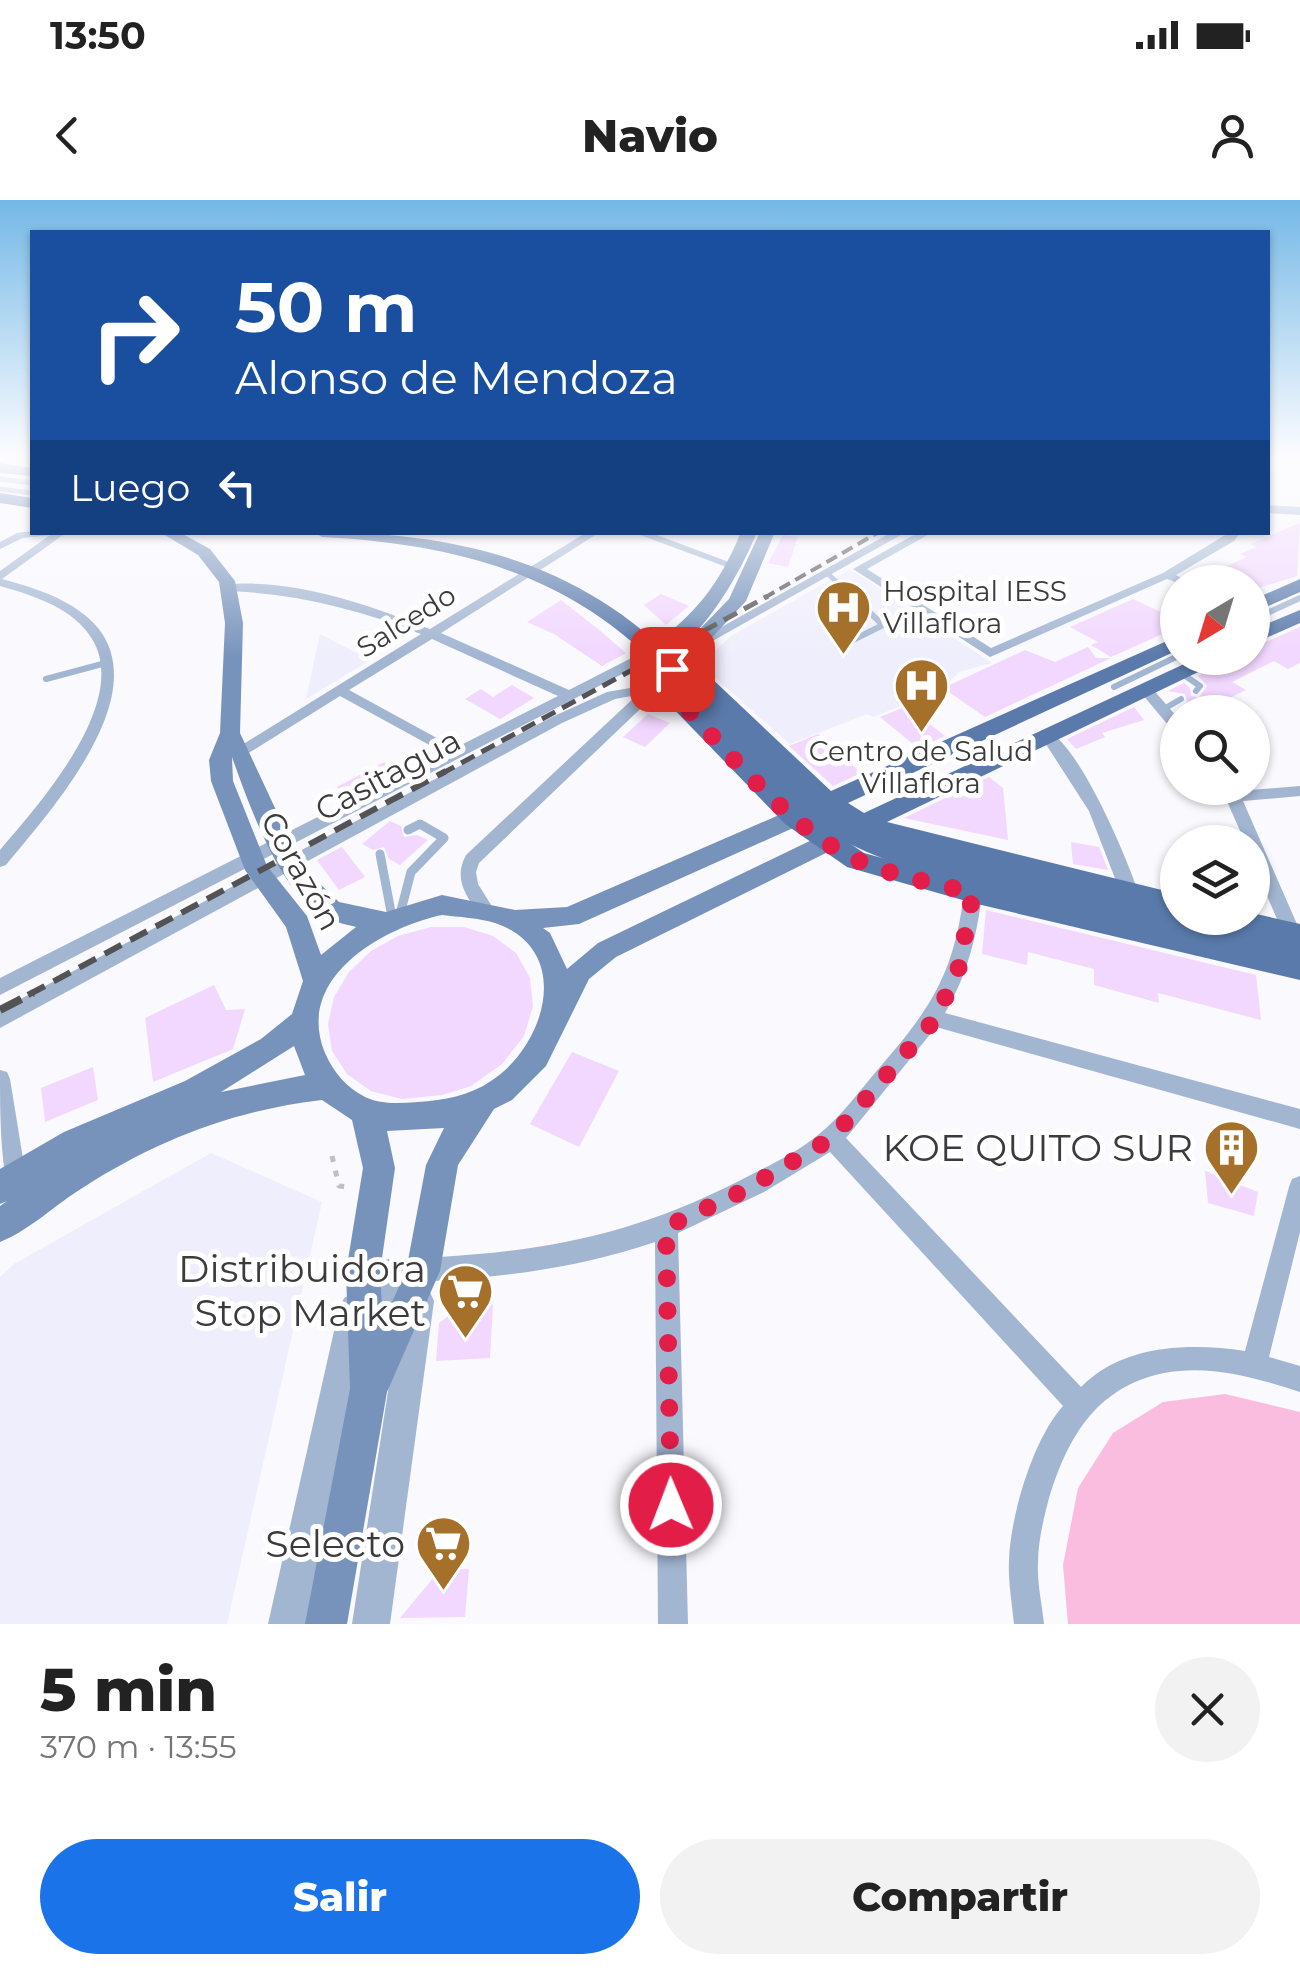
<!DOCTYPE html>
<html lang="es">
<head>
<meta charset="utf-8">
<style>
  body { margin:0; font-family:Montserrat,sans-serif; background:#f2f2f2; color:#222; height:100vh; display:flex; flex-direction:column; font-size:38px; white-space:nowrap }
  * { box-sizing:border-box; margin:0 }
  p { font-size:32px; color:#767676 }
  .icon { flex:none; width:55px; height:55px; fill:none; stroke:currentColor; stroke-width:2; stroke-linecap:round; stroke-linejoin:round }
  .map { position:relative; height:1424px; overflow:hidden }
  .sheet { display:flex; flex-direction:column; background:#fff; flex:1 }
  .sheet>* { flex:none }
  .hud { position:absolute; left:30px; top:30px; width:1240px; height:305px; border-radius:0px; box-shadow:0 2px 8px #0004; background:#1a4fa0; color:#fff; overflow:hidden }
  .needle { width:65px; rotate:218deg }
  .buttons { position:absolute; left:1160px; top:365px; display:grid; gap:20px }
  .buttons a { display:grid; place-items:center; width:110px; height:110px; border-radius:50%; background:#fff; box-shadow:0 2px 8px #0004; font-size:50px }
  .pin { position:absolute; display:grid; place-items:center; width:85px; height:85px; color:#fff; margin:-42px; border-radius:20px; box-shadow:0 5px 15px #0006 }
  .me { position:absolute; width:110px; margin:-55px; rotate:359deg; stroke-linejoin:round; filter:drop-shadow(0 0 8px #0008) }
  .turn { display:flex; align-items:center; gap:35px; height:210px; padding:0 40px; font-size:45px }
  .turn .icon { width:130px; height:130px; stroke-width:2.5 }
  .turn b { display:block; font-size:70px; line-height:85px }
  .then { display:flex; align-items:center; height:95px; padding:0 40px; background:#0003; gap:20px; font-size:38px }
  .round { display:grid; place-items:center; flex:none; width:105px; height:105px; border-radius:52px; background:#f2f2f2 }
  .head { display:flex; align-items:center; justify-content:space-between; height:170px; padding:0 40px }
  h1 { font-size:60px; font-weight:800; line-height:75px }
  .button { display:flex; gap:20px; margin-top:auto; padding:20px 40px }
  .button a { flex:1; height:115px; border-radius:60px; background:#1a73e8; color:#fff; font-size:40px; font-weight:800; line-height:115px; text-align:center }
  .button a+a { background:#f2f2f2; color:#222 }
  .status { display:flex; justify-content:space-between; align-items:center; height:70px; padding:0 50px; background:#fff; direction:ltr }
  .status svg { height:28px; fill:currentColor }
  header { display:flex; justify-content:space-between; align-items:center; height:130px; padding:0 40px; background:#fff; font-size:45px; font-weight:800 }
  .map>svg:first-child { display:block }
  .built { fill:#efeefc }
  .green { fill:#fabddf }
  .building { fill:#f2d7fe }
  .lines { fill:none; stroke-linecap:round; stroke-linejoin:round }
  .path { stroke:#c0c0c4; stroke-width:5; stroke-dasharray:6 9; stroke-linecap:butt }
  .service-far2 { stroke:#a2b5d1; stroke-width:5 }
  .service-far1 { stroke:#a2b5d1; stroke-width:6 }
  .service { stroke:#a2b5d1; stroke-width:9 }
  .pedestrian { fill:#a2b5d1; fill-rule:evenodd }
  .minor { fill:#a2b5d1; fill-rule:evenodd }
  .tertiary { fill:#a2b5d1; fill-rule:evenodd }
  .secondary { fill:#7893bb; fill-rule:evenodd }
  .primary { fill:#5a7aab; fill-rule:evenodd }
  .rail-far3 { stroke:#535355; stroke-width:4; stroke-dasharray:12 6; stroke-linecap:butt }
  .rail-far2 { stroke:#535355; stroke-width:5; stroke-dasharray:15 8; stroke-linecap:butt }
  .rail-far1 { stroke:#535355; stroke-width:6; stroke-dasharray:19 10; stroke-linecap:butt }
  .rail { stroke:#535355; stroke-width:8; stroke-dasharray:24 12; stroke-linecap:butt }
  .primary-bridge-far1 { stroke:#5a7aab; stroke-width:21 }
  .primary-bridge { stroke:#5a7aab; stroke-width:26 }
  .route { stroke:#e11d48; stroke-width:18; stroke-dasharray:0 32.4 }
  .labels { text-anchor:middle; stroke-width:10; stroke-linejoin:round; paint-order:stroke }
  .far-poi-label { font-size:28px; fill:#3b3b3d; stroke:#fff; text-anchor:start }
  .far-street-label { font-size:28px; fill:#3b3b3d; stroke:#fff }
  .street-label { font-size:32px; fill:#3b3b3d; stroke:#fff }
  .near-poi-label { font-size:38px; fill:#3b3b3d; stroke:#fff; text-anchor:end }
</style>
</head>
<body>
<div class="status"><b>13:50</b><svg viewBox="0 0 49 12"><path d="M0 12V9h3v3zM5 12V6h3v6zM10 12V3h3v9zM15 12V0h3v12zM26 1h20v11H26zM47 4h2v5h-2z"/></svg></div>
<header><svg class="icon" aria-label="back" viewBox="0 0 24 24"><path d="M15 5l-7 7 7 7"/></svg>Navio<svg class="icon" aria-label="person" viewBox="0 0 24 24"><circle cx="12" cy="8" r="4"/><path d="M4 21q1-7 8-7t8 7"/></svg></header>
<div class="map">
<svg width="1300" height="1424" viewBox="0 0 1300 1424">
  <rect width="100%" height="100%" fill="#f9f9fe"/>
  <g class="built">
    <path d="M850,369L992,463L959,472L941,490L873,517L867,514L790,544L710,473L706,459L731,436Z"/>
    <path d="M320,434L370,460L306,499Z"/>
    <path d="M211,953L322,1002L227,1424H0V1077L14,1064Z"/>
  </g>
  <path class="green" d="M1225,1194L1300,1212V1424H1068L1063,1365L1078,1288L1113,1233L1163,1202Z"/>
  <g class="building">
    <path d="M1300,323L1297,376L1252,390V382H1192L1247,357L1240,354L1257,347L1250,344Z"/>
    <path d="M783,335L798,337L788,367L768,363Z"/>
    <path d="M661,394L689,406L666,425L644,405Z"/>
    <path d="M1133,399L1178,420V427L1111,457L1091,445L1098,442L1070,427Z"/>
    <path d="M561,400L598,429L626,453L602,466L554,434L527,422Z"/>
    <path d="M1300,427V463L1288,469L1274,461L1232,482L1246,490L1202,511L1187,502L1185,494L1168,491L1184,483L1190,488L1191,496L1199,497L1207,486L1198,476L1236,458H1252V448Z"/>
    <path d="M1088,447L1096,458H1111L985,517L943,488L1025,450L1055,462Z"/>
    <path d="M512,485L534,498L500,519L465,499L481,489L493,497Z"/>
    <path d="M907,506L945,536L918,548L880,517Z"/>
    <path d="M1134,507L1144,520L1102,533L1105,537L1076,549L1067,539Z"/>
    <path d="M648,514L670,523L645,547L623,537Z"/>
    <path d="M818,534L861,573L833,586L789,546Z"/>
    <path d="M384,562L396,573L348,598L337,587Z"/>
    <path d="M989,577L1003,588L1008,640L904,618Z"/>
    <path d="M390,621L401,626L404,637L417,635L428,640L400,665L389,659L384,647L373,650L362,644Z"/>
    <path d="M1071,642L1099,647L1108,670L1073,664Z"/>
    <path d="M342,647L365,677L339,690L317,660Z"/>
    <path d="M986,710L1256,775L1261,820L1158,793L1159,803L1094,785V769L1028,752L1027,765L982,754Z"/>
    <path d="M431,727H464L493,736L516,753L530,778L533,806L524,836L502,864L471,886L442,895L402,899L371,891L347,874L332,851L328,824L334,797L349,772L371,751L398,736Z"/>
    <path d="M214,785L226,810L245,809L233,849L153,882L145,818Z"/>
    <path d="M572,852L619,871L579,947L530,924Z"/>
    <path d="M93,867L98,900L45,922L41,888Z"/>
    <path d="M1205,971L1258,992L1254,1016L1208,1003Z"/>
    <path d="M470,1100L493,1105L490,1158L436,1161L439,1123Z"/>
    <path d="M469,1369L465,1417L400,1418L440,1370Z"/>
  </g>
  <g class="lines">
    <path class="path" d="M332,956L339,986L348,987"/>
    <g class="service-far2">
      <path d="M0,279L32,283"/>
      <path d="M0,289L32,293"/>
      <path d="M827,373L854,398"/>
    </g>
    <g class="service-far1">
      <path d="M1252,420L1300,398"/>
      <path d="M847,443L883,425L852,396"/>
      <path d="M1181,473L1200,486L1196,491"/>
      <path d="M46,479L106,463"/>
      <path d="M1114,487L1178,456"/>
      <path d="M1162,510L1181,499"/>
    </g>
    <g class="service">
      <path d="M380,654L392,717"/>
      <path d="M400,714L411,672L444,638L420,624L408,630"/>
    </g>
    <path class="pedestrian" d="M383,1075L403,1078L405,1085L391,1117L384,1120L377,1117C373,1106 372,1089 376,1077Z"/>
    <g class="minor">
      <path d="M32,331L67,332L2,379C31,387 62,396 86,416C167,483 51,610 6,665L0,667V650C39,604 137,496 88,433C68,406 31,395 0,386V371L50,335L23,338L0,349V342L17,333Z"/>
      <path d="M587,332H600L441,433L569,490L649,449H659V455L0,795V778L444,553L340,496L247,554H237V548L421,434C358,409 297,394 229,391L225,389V385C290,377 370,405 430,429ZM432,439L558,496L455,548L349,490Z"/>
      <path d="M632,332H649L742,367L732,369Z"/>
      <path d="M892,332H906L702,447L691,444Z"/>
      <path d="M919,332H933L867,369L991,448L1163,373L1230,332H1241L1234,341L1176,375L1189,382L1178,383L1167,379L990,457L853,369Z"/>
      <path d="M672,465L679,469L659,491L479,663L476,672L478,684L493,708L490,713H478C464,693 454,677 466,655L637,495L615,499L562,523L0,828V810L552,517L607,492L647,485Z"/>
      <path d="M1145,485L1150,486L1178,518V532L1173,531L1138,489Z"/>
      <path d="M1047,530C1081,548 1126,656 1139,694L1136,699H1124L1121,694L1089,611L1040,535Z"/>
      <path d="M1300,586V596L1243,601L1300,731V746L1289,745L1286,740L1252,661V642H1245L1226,599L1218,588H1234L1237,591Z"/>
      <path d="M973,686L982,693C977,737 967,775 945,813L1300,909V929L936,827L846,938L1081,1187C1124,1144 1190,1143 1245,1151L1289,987L1292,979L1300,976V1032L1269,1157L1300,1166V1192C1257,1178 1210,1164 1164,1173C1095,1187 1066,1240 1048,1302C1043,1321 1038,1343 1038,1363C1037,1383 1042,1404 1044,1424H1014C1012,1403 1008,1382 1009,1361C1010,1317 1033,1239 1063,1206L830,952L764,992L678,1033L688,1424H658L655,1042C557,1075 465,1081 363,1084L355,1080L351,1072L355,1064L363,1060C507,1056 609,1047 739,981C766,967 795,954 818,935C842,916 860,890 880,867C932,807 954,773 964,693Z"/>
      <path d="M0,870L7,872L10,879L26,977L23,985L15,988L7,985C0,951 0,906 0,870Z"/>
    </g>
    <g class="tertiary">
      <path d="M1268,305L1300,307V315L1268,313Z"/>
      <path d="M418,1085L429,1090L434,1101L390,1424H352L402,1101L407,1090Z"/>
      <path d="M355,1093L366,1098L371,1109L306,1424H268L339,1109L344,1098Z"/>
    </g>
    <g class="secondary">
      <path d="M160,332H179L210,349L235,381L243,423L240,533L289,638L319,683L339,702L386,712L442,695L515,710L567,707L786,612H802L805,618L802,624L579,724L543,728L550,733L567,769L598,743L818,637H834L838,643L834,649L616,757L589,779L546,866L512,900L494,909L458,965L440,1071L387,1192L347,1424H305L350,1189L346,1072L363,968L352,920L322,900C235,910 157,940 84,987C56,1004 30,1030 0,1042V1006L7,1001L0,1004V969L64,932L185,881L261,839L292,814L303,781L286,727L245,670L211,581L209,560L220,533L225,423L219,382L198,355ZM232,557C248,602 278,687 319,714C330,721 344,724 356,727L321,755L307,716L267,666L233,581ZM442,715C459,717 479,718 495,723C574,750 546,845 491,881C469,896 444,900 418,902C400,903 382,905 365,897C346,887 334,873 325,853C294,778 382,728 442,715ZM294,846L305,875L221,892ZM444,928L426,965L406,1071L383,1122L380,1072L395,968L387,931Z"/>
      <path d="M741,332H757C743,367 693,464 647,456V448C694,418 720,383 741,332Z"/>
      <path d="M760,332H775L746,401L679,473H665V465L729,399Z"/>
    </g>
    <g class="primary">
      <path d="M0,263L32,268V276L0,273Z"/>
      <path d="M0,293L32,298V308L0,303Z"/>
      <path d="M314,332C457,332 581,361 683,468L679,461L689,440H703L706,444L699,461L707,474L831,591L1178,436V450L848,603L864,613L1197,458H1222L1219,462L887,622L1178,694V715L908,649L864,633L853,637L844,634L840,628L843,623L826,613H809L806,607L811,600L699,490L683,493L803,612L864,653L973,683L1300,756V780L973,703L847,667L785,624L665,500L660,489L667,476C574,374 456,344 322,337Z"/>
      <path d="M1300,379V392L1252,413V400Z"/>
      <path d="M1300,410V423L1252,444V430Z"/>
      <path d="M1252,713L1300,724V746L1218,726L1214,718H1252Z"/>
    </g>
    <path class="rail-far3" d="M764,398L879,332"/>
    <path class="rail-far2" d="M441,574L768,396"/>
    <path class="rail-far1" d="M28,795L446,571"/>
    <path class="rail" d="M0,810L33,793"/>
    <path class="primary-bridge-far1" d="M694,493L772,574"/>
    <path class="primary-bridge" d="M769,571C848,653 963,669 1069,694C1146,712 1223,731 1300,749"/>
  </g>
  <linearGradient id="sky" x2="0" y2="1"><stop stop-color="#74b8e6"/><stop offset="0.56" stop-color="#fcfcff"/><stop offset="1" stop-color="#fcfcff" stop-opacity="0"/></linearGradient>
  <rect width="1300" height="457" fill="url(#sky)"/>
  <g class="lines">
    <path class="route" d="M671,1305L666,1027L741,992L832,938L936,818L959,767L973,693C934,683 891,676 855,659C786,626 726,549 674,495L671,489L678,474L672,469"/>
  </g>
  <defs>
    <symbol id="hospital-pin" viewBox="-11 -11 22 30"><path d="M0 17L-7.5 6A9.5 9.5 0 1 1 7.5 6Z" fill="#a57029" stroke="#fff"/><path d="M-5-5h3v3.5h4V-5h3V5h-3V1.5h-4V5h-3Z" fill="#fff"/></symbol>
    <symbol id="building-pin" viewBox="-11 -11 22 30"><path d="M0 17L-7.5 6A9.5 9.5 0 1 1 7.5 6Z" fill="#a57029" stroke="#fff"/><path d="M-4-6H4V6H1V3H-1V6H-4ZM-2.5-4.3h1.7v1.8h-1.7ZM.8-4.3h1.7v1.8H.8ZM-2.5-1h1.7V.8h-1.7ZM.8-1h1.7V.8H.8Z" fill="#fff"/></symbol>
    <symbol id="supermarket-pin" viewBox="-11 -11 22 30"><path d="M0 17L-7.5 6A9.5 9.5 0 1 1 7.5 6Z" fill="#a57029" stroke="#fff"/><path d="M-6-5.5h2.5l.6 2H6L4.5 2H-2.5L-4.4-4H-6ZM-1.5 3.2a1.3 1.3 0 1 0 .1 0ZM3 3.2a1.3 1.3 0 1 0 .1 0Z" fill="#fff"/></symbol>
  </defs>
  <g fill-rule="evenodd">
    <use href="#hospital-pin" x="812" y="376" width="63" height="86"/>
    <use href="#hospital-pin" x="890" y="454" width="63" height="86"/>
    <use href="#building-pin" x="1200" y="916" width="63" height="86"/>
    <use href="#supermarket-pin" x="434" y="1060" width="63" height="86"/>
    <use href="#supermarket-pin" x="412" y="1312" width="63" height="86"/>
  </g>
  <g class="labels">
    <g class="far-poi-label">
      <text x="883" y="401">Hospital IESS<tspan x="883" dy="32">Villaflora</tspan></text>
      <text x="921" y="561" text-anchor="middle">Centro de Salud<tspan x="921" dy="32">Villaflora</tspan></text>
    </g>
    <g class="far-street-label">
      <text transform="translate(406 421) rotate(-32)" y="10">Salcedo</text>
    </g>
    <g class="street-label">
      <text transform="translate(388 575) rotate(-28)" y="11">Casitagua</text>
      <text transform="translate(301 671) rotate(61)" y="11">Corazón</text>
    </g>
    <g class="near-poi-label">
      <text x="1193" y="961">KOE QUITO SUR</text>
      <text x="426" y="1082">Distribuidora<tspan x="426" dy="44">Stop Market</tspan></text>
      <text x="405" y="1357">Selecto</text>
    </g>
  </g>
</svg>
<div class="buttons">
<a><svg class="needle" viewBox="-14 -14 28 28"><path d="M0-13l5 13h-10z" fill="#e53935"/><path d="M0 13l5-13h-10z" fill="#767676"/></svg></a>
<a><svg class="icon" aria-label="search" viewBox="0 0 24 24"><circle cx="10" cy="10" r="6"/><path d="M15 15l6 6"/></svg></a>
<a><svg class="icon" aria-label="layers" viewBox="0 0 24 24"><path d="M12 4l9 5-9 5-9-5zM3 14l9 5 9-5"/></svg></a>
</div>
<div class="pin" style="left:672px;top:469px;background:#d93025"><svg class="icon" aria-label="arrive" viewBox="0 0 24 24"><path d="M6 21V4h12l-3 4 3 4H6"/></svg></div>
<svg class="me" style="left:671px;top:1305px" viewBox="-20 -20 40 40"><circle r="17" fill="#e11d48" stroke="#fff" stroke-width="3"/><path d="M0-11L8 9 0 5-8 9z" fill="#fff"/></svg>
<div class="hud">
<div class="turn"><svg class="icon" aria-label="right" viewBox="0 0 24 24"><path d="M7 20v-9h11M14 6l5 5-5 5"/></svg><div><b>50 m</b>Alonso de Mendoza</div></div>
<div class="then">Luego<svg class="icon" aria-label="left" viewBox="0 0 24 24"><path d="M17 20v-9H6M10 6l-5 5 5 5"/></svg></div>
</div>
</div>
<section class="sheet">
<div class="head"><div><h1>5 min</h1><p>370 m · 13:55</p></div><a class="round"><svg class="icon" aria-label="close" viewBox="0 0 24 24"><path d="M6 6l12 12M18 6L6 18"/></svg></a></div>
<div class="button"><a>Salir</a><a>Compartir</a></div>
</section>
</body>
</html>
